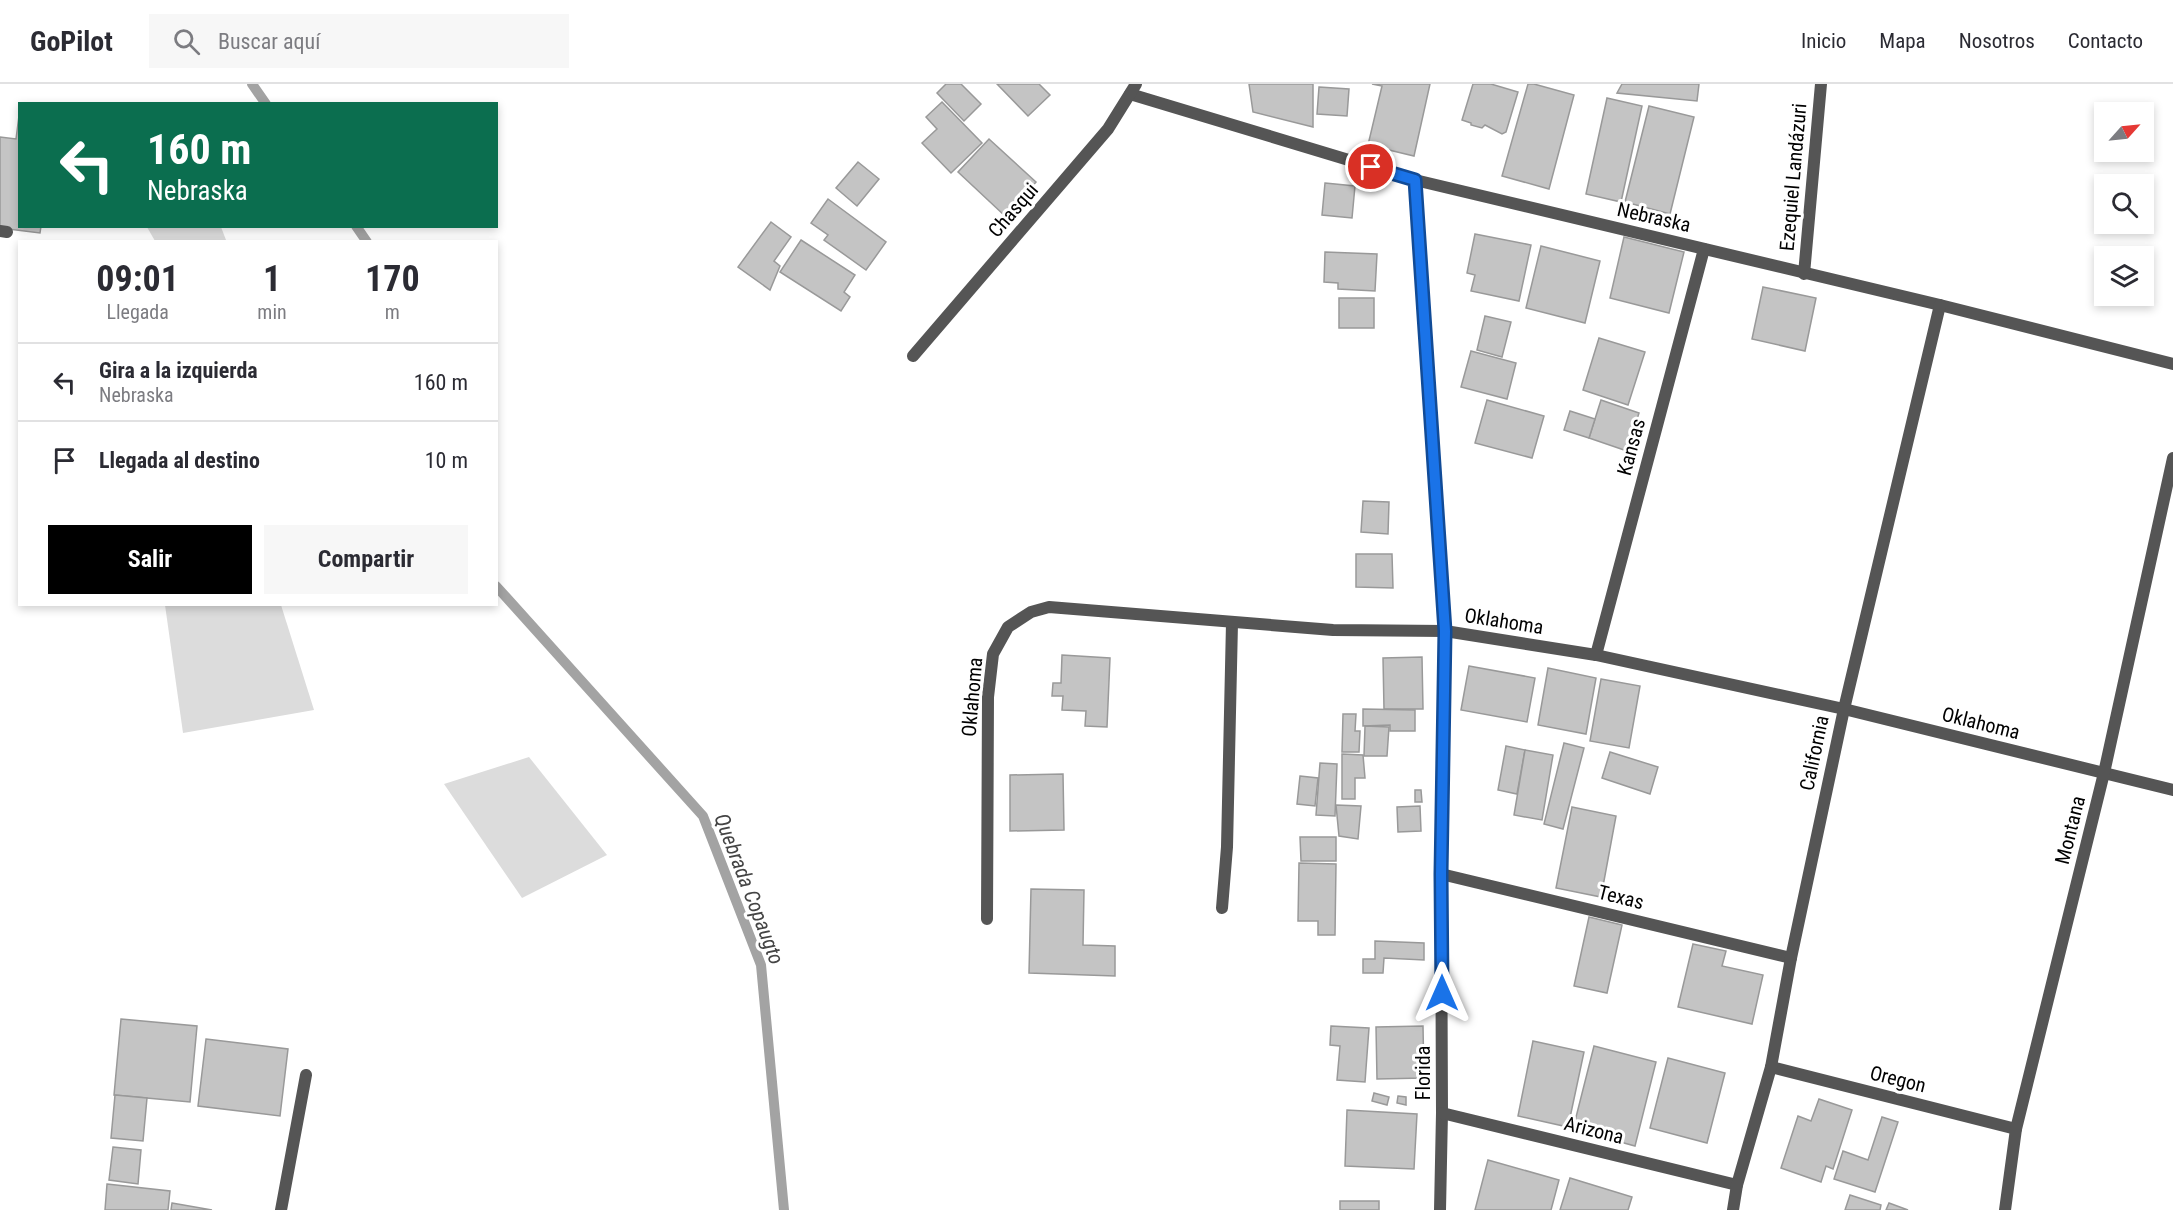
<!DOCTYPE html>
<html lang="es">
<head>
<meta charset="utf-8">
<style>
  body { margin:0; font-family:"Roboto Condensed",sans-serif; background:#f7f7f7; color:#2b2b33; height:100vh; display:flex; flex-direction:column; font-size:22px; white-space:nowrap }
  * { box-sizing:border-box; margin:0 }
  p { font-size:20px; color:#7c7c81 }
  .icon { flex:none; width:33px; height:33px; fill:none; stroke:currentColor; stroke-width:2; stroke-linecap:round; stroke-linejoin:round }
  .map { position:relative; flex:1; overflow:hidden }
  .side { position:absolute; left:18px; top:156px; width:480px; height:366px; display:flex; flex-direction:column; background:#fff; border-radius:0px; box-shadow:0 3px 9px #0003 }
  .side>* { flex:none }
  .top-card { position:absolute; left:18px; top:18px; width:480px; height:126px; border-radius:0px; box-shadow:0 3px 9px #0003; background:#0b6e4f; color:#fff; overflow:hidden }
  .needle { width:39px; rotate:63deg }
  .tools { position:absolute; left:2094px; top:18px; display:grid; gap:12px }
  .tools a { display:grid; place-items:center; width:60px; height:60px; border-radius:0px; background:#fff; box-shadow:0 3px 9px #0003; font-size:30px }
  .pin { position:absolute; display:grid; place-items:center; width:51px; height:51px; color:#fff; margin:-26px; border:3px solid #fff; border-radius:50%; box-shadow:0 2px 6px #0007 }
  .me { position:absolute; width:66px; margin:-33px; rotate:0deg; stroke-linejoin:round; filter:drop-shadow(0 0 4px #0008) }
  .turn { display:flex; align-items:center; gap:21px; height:126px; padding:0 30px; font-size:27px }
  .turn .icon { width:78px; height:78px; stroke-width:2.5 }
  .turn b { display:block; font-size:42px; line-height:51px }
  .eta { display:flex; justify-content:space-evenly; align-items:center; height:102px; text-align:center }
  .eta b { font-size:36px; font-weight:700; line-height:42px }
  .action { display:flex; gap:12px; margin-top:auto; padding:12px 30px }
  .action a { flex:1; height:69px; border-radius:0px; background:#000; color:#fff; font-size:24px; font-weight:700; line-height:69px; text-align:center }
  .action a+a { background:#f7f7f7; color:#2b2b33 }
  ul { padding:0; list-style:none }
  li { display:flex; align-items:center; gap:18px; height:78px; padding:0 30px; border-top:2px solid #e1e1e2 }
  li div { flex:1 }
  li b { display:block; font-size:22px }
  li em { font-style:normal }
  header { display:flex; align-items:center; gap:36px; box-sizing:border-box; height:84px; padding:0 30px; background:#fff; border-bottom:2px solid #e1e1e2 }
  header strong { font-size:28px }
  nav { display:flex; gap:33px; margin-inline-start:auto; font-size:21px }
  .search { width:420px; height:54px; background:#f7f7f7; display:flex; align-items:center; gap:15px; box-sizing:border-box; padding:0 21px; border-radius:0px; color:#7c7c81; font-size:22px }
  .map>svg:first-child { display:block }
  .green { fill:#dcdcdc }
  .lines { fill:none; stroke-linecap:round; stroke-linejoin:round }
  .stream { stroke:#a3a3a3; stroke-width:10 }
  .building { fill:#c4c4c4; stroke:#999; stroke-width:1.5 }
  .lane { stroke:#555; stroke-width:12 }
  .street { stroke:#555; stroke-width:12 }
  .route-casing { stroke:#114b97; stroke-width:15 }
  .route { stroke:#1a73e8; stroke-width:10 }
  .labels { text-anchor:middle; stroke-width:6; stroke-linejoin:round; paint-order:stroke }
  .street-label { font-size:20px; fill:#000; stroke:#fff }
  .water-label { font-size:21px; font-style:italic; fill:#444; stroke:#fff }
</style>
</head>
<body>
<header>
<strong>GoPilot</strong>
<div class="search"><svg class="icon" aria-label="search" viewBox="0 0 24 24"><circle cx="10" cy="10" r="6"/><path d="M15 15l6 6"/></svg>Buscar aquí</div>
<nav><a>Inicio</a><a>Mapa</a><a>Nosotros</a><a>Contacto</a></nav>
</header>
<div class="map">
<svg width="2173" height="1126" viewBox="0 0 2173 1126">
  <rect width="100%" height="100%" fill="#fff"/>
  <g class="green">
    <path d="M147,143H221L226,156L155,157Z"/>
    <path d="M165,521H281L314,626L183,649Z"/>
    <path d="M529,673L607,771L522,814L444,700Z"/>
  </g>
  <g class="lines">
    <g class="stream">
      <path d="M252,0L266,20"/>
      <path d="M356,142L367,158"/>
      <path d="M496,502L703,732L761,881L784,1126"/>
    </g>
  </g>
  <g class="building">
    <path d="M946,0H961L981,20L964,37L937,9Z"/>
    <path d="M997,0H1039L1050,11L1028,32Z"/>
    <path d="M1249,0H1313V43L1253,28Z"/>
    <path d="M1372,0H1430L1414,72L1368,61L1382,2Z"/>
    <path d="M1473,0H1491L1518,8L1506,48L1502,50L1485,41L1482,44L1471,41V39L1462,36Z"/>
    <path d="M1528,0H1534L1574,11L1549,105L1502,92Z"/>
    <path d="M1622,0H1699L1697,17L1617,9Z"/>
    <path d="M1319,3L1349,5L1347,32L1317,30Z"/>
    <path d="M1607,14L1642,22L1621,118L1586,110Z"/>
    <path d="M942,18L982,59L951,89L922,59L937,45L926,33Z"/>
    <path d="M1649,22L1694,33L1670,130L1625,118Z"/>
    <path d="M20,24V142H41L40,149L0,144V53L16,55Z"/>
    <path d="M989,55L1036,98L1005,132L958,88Z"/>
    <path d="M858,78L879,95L857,122L836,104Z"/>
    <path d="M1325,99L1355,102L1352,134L1322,131Z"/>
    <path d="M828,115L886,158L866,186L824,156L828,151L811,139Z"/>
    <path d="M771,138L791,153L774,177L780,182L770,206L738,183Z"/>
    <path d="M1475,150L1531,161L1519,217L1471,207L1475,191L1467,189Z"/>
    <path d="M1624,153L1684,168L1669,229L1610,214Z"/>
    <path d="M801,156L855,191L844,208L850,213L841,227L780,188Z"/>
    <path d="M1541,162L1600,177L1585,239L1526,224Z"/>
    <path d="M1325,168L1377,170L1375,207L1338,205V199L1324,198Z"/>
    <path d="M1763,203L1816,214L1805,267L1752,255Z"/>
    <rect x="1339" y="214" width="35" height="30"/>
    <path d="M1485,232L1511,238L1502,273L1477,266Z"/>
    <path d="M1599,254L1645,268L1628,321L1583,306Z"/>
    <path d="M1471,267L1516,279L1507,315L1461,303Z"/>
    <path d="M1487,316L1544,332L1532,374L1475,359Z"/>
    <path d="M1601,316L1639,329L1627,367L1589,354Z"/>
    <path d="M1570,327L1595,335L1589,354L1564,346Z"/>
    <path d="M1363,417L1389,418L1388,450L1361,448Z"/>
    <path d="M1356,470H1392L1393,504L1356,503Z"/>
    <path d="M1062,571L1110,574L1107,643L1085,642L1086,627L1062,626L1063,612H1052L1053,599H1061Z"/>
    <path d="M1422,573L1423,625H1384L1383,574Z"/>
    <path d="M1469,582L1535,594L1527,638L1461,626Z"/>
    <path d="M1548,584L1596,594L1586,650L1538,641Z"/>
    <path d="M1601,595L1640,602L1629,664L1590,657Z"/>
    <path d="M1363,625L1415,626V647H1390V641L1363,642Z"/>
    <path d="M1343,630H1356L1355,647H1360L1359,668H1342Z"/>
    <path d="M1365,642L1389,643L1387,672H1364Z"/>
    <path d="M1564,659L1584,664L1563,745L1544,740Z"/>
    <path d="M1506,662L1525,666L1517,710L1498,706Z"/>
    <path d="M1525,666L1553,671L1542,736L1514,731Z"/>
    <path d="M1610,668L1658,683L1650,710L1602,694Z"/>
    <path d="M1342,670L1363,671L1365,694H1355V715H1342Z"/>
    <path d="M1320,679L1337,680L1335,732L1316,731Z"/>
    <path d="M1063,690L1064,746L1010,747V691Z"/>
    <path d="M1300,692L1318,694L1315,722L1297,720Z"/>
    <path d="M1415,706H1421L1422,718H1415Z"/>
    <path d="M1336,721L1361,722L1358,755L1339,752Z"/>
    <path d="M1420,722L1421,747L1398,748L1397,723Z"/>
    <path d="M1572,723L1616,732L1601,813L1556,804Z"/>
    <path d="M1300,753H1336V777H1301Z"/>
    <path d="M1299,779L1336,780L1335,851H1318V837H1298Z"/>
    <path d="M1031,805L1084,806L1083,861L1115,862V892L1029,889Z"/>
    <path d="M1589,833L1622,841L1607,909L1574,902Z"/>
    <path d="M1375,857L1424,859V876L1384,874L1383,889H1363V875H1375Z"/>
    <path d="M1693,860L1726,867L1722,882L1763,891L1752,940L1678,923Z"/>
    <path d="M121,935L197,942L190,1018L114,1011Z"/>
    <path d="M1331,942L1369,944L1365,998L1337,996L1340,962L1330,961Z"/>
    <path d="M1423,942L1424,994L1377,995L1376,943Z"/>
    <path d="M206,955L288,965L280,1032L198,1022Z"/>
    <path d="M1533,957L1584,968L1568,1043L1518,1032Z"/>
    <path d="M1594,962L1656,978L1635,1062L1573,1045Z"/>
    <path d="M1668,974L1725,989L1707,1059L1650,1044Z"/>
    <path d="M1374,1009L1389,1013L1387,1021L1372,1017Z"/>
    <path d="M115,1011L147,1014L143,1057L111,1054Z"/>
    <path d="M1398,1012L1406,1013V1021L1397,1019Z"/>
    <path d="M1819,1015L1852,1026L1833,1085L1826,1082L1821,1098L1781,1084L1798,1032L1811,1037Z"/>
    <path d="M1347,1026L1417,1030L1414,1085L1345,1082Z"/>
    <path d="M1882,1033L1898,1038L1875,1108L1834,1095L1843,1067L1868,1076Z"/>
    <path d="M113,1063L141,1066L138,1100L109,1096Z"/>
    <path d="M1488,1076L1559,1096L1551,1126H1475Z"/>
    <path d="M1570,1094L1632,1113L1628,1126H1560Z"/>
    <path d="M107,1100L170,1107L168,1126H105Z"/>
    <path d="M1850,1111L1881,1121L1880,1126H1845Z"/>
    <rect x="1340" y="1117" width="39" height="9"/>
    <path d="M172,1119L212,1126H171Z"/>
    <path d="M1889,1119L1908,1126H1886Z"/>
  </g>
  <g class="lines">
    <path class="lane" d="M0,147L7,148"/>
    <g class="street">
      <path d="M1130,10L1415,96L1940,221L2173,280"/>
      <path d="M1415,96L1445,547L1441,790L1442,1029L1440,1126"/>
      <path d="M1804,190L1821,0"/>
      <path d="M913,272L1108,45L1136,0"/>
      <path d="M1596,571L1704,165"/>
      <path d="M1441,790L1791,874"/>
      <path d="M1222,824L1227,763L1232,539"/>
      <path d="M987,835L988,613L993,570L1008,543L1031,528L1049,523L1333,546L1445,547L1596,571L1844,625L2173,706"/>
      <path d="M1771,983L2016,1045"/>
      <path d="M1442,1029L1737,1101"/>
      <path d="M281,1126L306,991"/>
      <path d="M1733,1126L1737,1101L1771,983L1791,874L1844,625L1940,221"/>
      <path d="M2005,1126L2016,1045L2104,689L2173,374"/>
    </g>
  </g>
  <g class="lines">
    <defs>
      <path id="route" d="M1371,83L1415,96L1445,547L1441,790L1442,909"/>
    </defs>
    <use href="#route" class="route-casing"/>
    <use href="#route" class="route"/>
  </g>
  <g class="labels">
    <g class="street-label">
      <text transform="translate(1793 93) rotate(-85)" y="7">Ezequiel Landázuri</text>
      <text transform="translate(1013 126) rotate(-49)" y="7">Chasqui</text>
      <text transform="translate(1654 133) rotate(13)" y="7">Nebraska</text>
      <text transform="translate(1631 363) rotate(-75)" y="7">Kansas</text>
      <text transform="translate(1504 537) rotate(9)" y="7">Oklahoma</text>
      <text transform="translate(972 613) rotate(-85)" y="7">Oklahoma</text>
      <text transform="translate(1981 639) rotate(14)" y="7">Oklahoma</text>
      <text transform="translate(1814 669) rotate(-78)" y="7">California</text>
      <text transform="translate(2070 746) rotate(-76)" y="7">Montana</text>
      <text transform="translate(1621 813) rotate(14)" y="7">Texas</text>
      <text transform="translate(1423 989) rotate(-90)" y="7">Florida</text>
      <text transform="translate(1898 995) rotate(14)" y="7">Oregon</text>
      <text transform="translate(1594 1046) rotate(14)" y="7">Arizona</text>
    </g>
    <g class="water-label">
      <text transform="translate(749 805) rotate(69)" y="7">Quebrada Copaugto</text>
    </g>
  </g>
</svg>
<div class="tools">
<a><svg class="needle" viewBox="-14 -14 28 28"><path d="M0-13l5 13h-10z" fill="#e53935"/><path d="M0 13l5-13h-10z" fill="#7c7c81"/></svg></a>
<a><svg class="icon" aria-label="search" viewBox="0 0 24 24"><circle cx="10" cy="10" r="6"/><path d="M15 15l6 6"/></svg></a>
<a><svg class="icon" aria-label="layers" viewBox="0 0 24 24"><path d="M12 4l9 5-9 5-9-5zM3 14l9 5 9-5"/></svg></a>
</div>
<div class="pin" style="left:1371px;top:83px;background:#d93025"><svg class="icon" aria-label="arrive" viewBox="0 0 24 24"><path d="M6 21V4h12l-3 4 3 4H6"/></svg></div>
<svg class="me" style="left:1442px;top:909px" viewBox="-20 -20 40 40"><path d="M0-17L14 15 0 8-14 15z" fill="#1a73e8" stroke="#fff" stroke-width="4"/></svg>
<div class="top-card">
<div class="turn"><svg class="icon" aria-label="left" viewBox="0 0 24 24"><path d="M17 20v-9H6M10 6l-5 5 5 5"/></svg><div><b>160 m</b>Nebraska</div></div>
</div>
<section class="side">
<div class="eta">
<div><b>09:01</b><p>Llegada</p></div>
<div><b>1</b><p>min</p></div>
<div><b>170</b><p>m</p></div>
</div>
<ul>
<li><svg class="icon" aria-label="left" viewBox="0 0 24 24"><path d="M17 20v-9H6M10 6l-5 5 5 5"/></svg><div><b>Gira a la izquierda</b><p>Nebraska</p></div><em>160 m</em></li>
<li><svg class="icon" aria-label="arrive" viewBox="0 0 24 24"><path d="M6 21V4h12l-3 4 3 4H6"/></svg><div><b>Llegada al destino</b></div><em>10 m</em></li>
</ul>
<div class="action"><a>Salir</a><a>Compartir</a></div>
</section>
</div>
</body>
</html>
